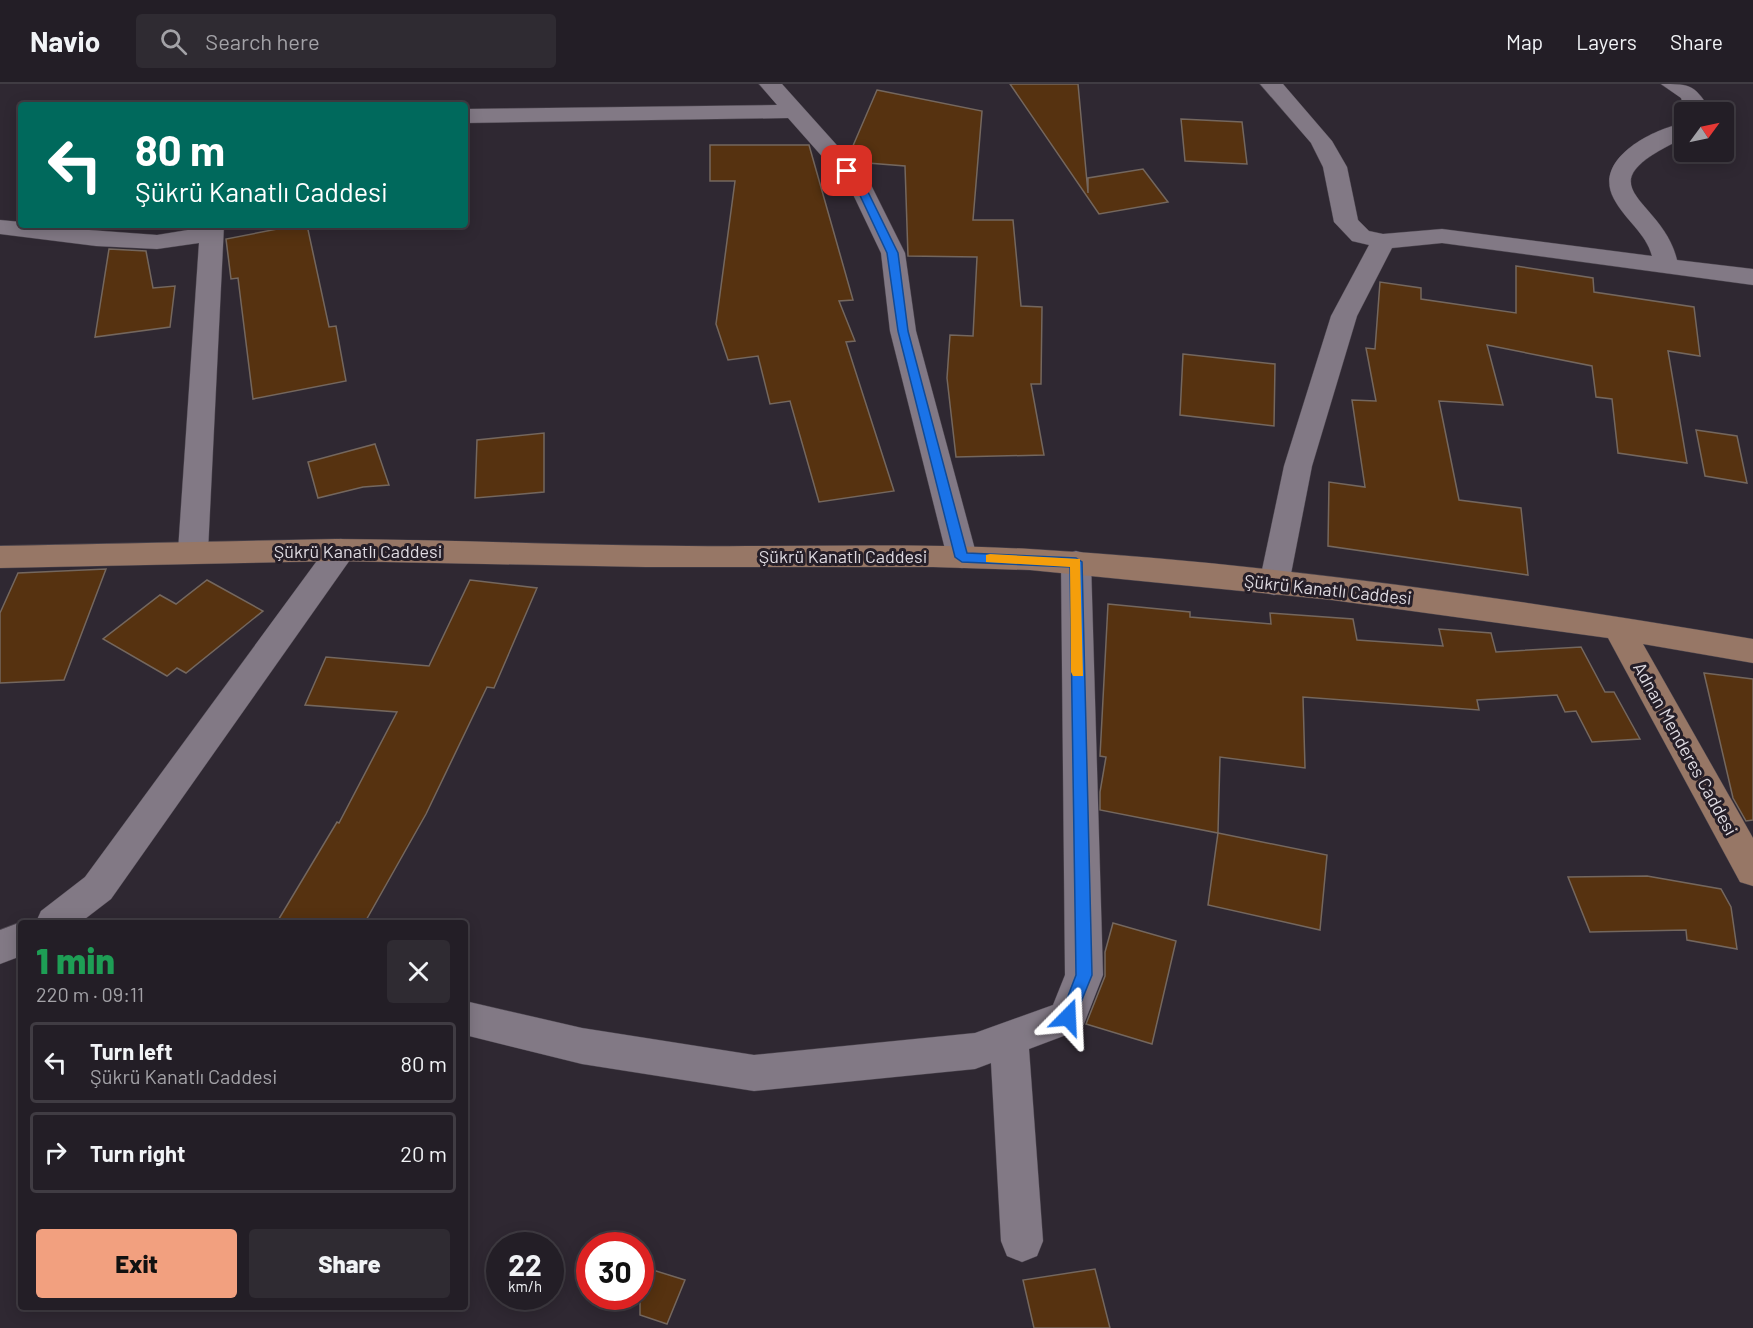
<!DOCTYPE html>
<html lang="en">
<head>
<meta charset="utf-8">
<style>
  body { margin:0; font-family:Barlow,sans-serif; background:#2f2b32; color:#f1f3f6; height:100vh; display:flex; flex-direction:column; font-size:22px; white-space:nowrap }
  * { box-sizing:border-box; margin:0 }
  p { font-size:20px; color:#a3a2a7 }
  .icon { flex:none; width:33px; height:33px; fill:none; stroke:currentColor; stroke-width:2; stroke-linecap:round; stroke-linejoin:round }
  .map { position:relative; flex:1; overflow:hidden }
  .details { position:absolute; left:18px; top:836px; width:450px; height:390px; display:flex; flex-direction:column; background:#231e26; border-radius:6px; box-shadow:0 3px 15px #0003,0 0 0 2px #403c43 }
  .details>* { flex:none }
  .hud { position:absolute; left:18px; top:18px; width:450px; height:126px; border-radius:6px; box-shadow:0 3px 15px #0003,0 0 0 2px #403c43; background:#00695c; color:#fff; overflow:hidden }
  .needle { width:39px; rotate:57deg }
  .controls { position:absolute; left:1674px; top:18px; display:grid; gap:12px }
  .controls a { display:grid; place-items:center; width:60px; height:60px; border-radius:6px; background:#231e26; box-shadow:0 3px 15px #0003,0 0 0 2px #403c43; font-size:30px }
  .speed { position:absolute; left:486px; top:1148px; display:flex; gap:12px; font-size:30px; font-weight:700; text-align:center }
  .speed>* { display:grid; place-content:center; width:78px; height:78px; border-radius:50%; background:#231e26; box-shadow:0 3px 15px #0003,0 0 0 2px #403c43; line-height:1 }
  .speed small { font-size:15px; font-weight:400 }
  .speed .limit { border:9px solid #d22; background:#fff; color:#111 }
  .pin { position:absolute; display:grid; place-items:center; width:51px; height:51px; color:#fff; margin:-26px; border-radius:12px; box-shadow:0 3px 9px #0006 }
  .me { position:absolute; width:66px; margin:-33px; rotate:21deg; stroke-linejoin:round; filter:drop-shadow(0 0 4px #0008) }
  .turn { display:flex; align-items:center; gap:21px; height:126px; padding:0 18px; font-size:27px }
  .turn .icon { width:78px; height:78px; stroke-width:2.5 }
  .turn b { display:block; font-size:42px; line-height:51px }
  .round { display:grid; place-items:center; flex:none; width:63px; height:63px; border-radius:6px; background:#2f2b32 }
  .overview { display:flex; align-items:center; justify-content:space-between; height:102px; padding:0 18px }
  h1 { font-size:36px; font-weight:800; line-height:45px; color:#1e9e55 }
  .cta { display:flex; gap:12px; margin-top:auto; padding:12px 18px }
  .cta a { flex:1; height:69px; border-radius:6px; background:#f2a07f; color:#111; font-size:24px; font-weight:800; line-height:69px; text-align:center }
  .cta a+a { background:#2f2b32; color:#f1f3f6 }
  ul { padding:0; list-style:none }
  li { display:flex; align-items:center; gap:18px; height:81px; margin:0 12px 9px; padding:0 6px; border:3px solid #403c43; border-radius:6px }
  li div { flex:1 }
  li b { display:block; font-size:22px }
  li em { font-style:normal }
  header { display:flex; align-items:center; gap:36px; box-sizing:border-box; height:84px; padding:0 30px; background:#231e26; border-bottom:2px solid #403c43 }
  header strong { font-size:28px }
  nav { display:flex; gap:33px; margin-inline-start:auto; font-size:21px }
  .search { width:420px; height:54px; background:#2f2b32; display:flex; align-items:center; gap:15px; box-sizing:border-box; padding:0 21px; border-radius:6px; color:#a3a2a7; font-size:22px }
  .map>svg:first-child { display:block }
  .building { fill:#563210; stroke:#74675e; stroke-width:1.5 }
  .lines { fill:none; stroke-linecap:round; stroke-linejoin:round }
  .street-casing { stroke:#4b454e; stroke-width:1 }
  .secondary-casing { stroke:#4b454e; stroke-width:1 }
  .street { fill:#827985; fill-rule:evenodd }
  .secondary { fill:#977766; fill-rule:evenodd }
  .route { fill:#1a73e8; stroke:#114b97; stroke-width:1.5 }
  .slow { fill:#f59e0b }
  .labels { text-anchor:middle; stroke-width:6; stroke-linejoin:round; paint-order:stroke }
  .street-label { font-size:18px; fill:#dedae1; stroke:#251e28 }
</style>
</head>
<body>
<header>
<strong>Navio</strong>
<div class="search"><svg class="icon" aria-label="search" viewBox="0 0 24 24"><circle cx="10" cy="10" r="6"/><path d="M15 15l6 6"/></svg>Search here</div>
<nav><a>Map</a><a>Layers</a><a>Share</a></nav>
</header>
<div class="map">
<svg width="1753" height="1244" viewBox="0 0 1753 1244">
  <rect width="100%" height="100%" fill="#2f2832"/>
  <g class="building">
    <path d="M1010,0H1078L1088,109V94L1143,85L1168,118L1099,130Z"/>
    <path d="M877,6L982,27L973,136H1013L1021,222L1042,223L1041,300H1031L1044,371L956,373L947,294L950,251L973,252L977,173L908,172L905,82L855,78L849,71Z"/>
    <path d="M1181,35L1242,38L1247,80L1185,77Z"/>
    <path d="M710,61H809L853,216L839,217L855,257L846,258L894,407L819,418L790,317L770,320L758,272L728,276L716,240L735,97H710Z"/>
    <path d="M298,141H307L329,243L336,242L346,297L253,315L238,194L231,195L226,155Z"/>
    <path d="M109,165L146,167L153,204L175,202L170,243L95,253Z"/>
    <path d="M1516,182L1593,194L1594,208L1694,223L1700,272L1668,267L1687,379L1618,369L1612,315L1596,313L1592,282L1487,261L1503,321L1439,317L1459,416L1521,424L1528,491L1328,462L1329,398L1365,403L1352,316L1376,317L1366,264L1375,265L1380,198L1421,204V215L1516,229Z"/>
    <path d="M1183,270L1275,280L1274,342L1180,331Z"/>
    <path d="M1696,346L1737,352L1747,399L1705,392Z"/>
    <path d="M544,349V408L475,414L477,356Z"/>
    <path d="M375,360L389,401L363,403L318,414L308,378Z"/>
    <path d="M106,485L64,596L0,599V529L18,489Z"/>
    <path d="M207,496L263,527L186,589L177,584L167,592L103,555L160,511L176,520Z"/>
    <path d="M470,496L537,504L494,604L487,603L426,730L365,838H277L337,738L339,739L397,628L305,621L326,573L429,582Z"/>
    <path d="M1108,520L1190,528V533L1271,540L1270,529L1353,535L1357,556L1443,562L1439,545L1491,549L1496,568L1581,563L1605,608H1614L1640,655L1592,658L1576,627L1565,628L1557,611L1477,616L1479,626L1303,613L1305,684L1220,673L1218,749L1100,726V708L1106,673L1100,672Z"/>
    <path d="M1704,589L1753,595V736L1746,737L1733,714Z"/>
    <path d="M1218,749L1327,771L1320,846L1208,821Z"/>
    <path d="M1647,792L1721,805L1731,823L1737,865L1687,856L1686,846L1590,848L1568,793Z"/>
    <path d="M1113,839L1176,857L1152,960L1086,940L1105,892V868Z"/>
    <path d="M640,1182L685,1196L667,1240L640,1231Z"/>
    <path d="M1095,1185L1110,1244H1034L1023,1196Z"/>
  </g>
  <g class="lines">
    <defs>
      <g id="street">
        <path d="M759,0H782L869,97L905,169L916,247L977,473L973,481L962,484L951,481L947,473L890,247L881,169L850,104L788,34L465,39V25L777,21Z"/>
        <path d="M1260,0H1283L1332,57L1347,83L1358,136L1369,147L1383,150L1442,145L1652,172C1646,149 1625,136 1614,115C1592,75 1653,45 1684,39V54C1577,104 1662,112 1677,176L1753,185V201L1442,159L1392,164L1357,232L1312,382L1289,500L1285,508L1274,511L1263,508L1259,500L1284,382L1331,232L1369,161L1352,157L1334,138L1323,83L1311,59Z"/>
        <path d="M1661,0C1689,0 1694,0 1709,24L1708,28H1686L1681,14Z"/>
        <path d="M0,136L21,138V141L157,151L200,144V141H224L208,467L204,474L193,478L182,474L178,467L199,159L157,165L96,162L0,150Z"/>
        <path d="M341,455L352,459L356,466L352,473L111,815L81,838H36L41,827L85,793L330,459Z"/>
        <path d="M1076,467L1087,470L1091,478L1103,891L1082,945L1029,965L1043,1157L1037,1172L1022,1178L1007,1172L1001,1157L991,979L975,985L754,1007L582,980L465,951V917L582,944L754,971L975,949L1053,921L1065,891L1061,478L1065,470Z"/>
        <path d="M21,838V872L0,880V846Z"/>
      </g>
      <path id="secondary" d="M336,455C453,456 570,461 687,462C801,463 916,459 1030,465C1272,479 1515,515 1753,555V579L1643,560L1753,754V802L1740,798L1608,554L1332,516L1030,486L933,483H645L336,477L0,484V462Z"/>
    </defs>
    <use href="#street" class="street-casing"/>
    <use href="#secondary" class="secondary-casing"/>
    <use href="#street" class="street"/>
    <use href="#secondary" class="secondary"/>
  </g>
  <path class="route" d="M847,84L865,102L898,169L908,247L967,469L1076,474L1082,478L1092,891L1073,938L1068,940L1062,938L1060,933L1076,891L1070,483L962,478L955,473L898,247L887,169L856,103L842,87Z"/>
  <path class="slow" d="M990,470L1080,475L1083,592H1073L1071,588L1070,483L986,478V471Z"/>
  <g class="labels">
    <g class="street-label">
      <text x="358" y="474">Şükrü Kanatlı Caddesi</text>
      <text x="843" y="479">Şükrü Kanatlı Caddesi</text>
      <text transform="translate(1328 506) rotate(6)" y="6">Şükrü Kanatlı Caddesi</text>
      <text transform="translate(1685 665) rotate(61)" y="6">Adnan Menderes Caddesi</text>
    </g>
  </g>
</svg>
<div class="controls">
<a><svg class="needle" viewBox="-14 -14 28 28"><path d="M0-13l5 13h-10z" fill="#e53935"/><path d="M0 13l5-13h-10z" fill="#a3a2a7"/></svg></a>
</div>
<div class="speed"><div>22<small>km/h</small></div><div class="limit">30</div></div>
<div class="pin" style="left:847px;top:87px;background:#d93025"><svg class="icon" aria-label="arrive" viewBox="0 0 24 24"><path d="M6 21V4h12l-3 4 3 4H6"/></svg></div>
<svg class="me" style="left:1068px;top:933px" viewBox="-20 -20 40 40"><path d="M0-17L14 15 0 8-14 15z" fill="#1a73e8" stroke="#fff" stroke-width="4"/></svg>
<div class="hud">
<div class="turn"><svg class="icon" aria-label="left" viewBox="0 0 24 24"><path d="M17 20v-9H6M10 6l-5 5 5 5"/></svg><div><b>80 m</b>Şükrü Kanatlı Caddesi</div></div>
</div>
<section class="details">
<div class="overview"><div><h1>1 min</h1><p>220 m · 09:11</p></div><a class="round"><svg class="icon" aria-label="close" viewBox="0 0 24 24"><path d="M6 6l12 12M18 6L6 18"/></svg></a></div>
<ul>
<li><svg class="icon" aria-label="left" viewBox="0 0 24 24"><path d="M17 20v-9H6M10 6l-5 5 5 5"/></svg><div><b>Turn left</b><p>Şükrü Kanatlı Caddesi</p></div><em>80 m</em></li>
<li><svg class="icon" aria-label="right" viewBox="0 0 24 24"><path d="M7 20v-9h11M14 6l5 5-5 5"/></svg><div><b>Turn right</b></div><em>20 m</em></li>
</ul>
<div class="cta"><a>Exit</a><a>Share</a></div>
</section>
</div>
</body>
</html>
